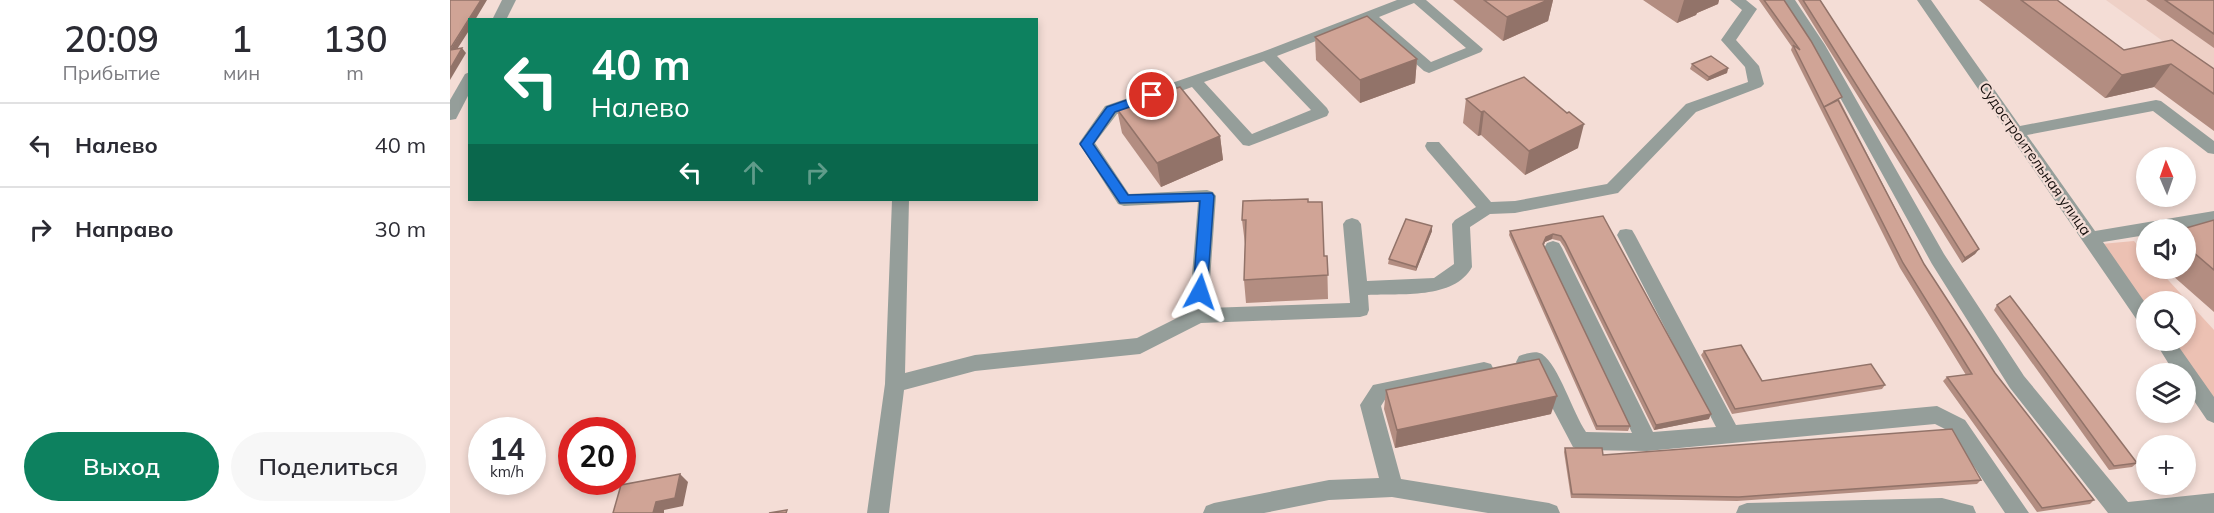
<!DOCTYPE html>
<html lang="ru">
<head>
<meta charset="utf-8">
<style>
  body { margin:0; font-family:Mulish,sans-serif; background:#f7f7f7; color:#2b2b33; height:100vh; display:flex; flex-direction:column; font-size:22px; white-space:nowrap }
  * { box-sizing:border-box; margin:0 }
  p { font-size:20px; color:#7c7c81 }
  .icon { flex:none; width:33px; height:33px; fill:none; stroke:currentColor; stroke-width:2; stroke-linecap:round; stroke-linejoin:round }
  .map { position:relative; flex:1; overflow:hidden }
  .sheet { display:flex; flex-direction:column; background:#fff; width:450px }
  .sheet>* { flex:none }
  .hud { position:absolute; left:18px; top:18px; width:570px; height:183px; border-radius:0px; box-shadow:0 3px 9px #0003; background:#0d815f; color:#fff; overflow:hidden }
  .needle { width:39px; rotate:358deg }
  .buttons { position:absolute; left:1686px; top:147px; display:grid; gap:12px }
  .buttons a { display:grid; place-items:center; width:60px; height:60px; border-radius:50%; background:#fff; box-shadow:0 3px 9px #0003; font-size:30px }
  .speed { position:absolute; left:18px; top:417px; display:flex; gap:12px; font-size:30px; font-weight:700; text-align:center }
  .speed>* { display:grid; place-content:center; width:78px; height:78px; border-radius:50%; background:#fff; box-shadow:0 3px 9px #0003; line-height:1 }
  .speed small { font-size:15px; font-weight:400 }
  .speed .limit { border:9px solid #d22; background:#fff; color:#111 }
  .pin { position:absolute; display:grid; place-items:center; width:51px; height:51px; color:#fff; margin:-26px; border:3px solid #fff; border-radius:50%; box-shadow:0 2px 6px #0007 }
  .me { position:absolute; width:66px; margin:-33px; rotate:5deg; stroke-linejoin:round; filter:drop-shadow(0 0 4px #0008) }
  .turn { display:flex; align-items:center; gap:21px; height:126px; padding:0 24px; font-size:27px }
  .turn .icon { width:78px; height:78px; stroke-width:2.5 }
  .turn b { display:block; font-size:42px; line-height:51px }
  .lanes { display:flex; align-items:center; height:57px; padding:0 24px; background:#0003; justify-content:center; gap:30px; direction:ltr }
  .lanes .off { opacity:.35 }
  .eta { display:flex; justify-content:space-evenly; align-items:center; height:102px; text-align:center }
  .eta b { font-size:36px; font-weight:600; line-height:42px }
  .button { display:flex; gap:12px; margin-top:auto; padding:12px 24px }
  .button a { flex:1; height:69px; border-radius:36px; background:#0d815f; color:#fff; font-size:24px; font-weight:600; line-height:69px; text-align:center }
  .button a+a { background:#f7f7f7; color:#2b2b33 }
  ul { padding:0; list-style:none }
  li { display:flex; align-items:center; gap:18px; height:84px; padding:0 24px; border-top:2px solid #e1e1e2 }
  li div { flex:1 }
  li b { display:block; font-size:22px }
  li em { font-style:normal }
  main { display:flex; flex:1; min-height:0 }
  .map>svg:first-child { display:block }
  .built { fill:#eed0c6 }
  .green { fill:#ecc1b3 }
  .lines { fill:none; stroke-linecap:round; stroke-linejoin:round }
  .minor { fill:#959e9a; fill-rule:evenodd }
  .wall { fill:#b38d81 }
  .shaded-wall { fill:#927369 }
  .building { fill:#d0a496; stroke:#927369; stroke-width:1.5 }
  .route { fill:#1a73e8; stroke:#114b97; stroke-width:1.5 }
  .labels { text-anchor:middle; stroke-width:4.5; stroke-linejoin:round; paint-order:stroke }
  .street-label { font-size:15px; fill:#150e0c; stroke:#f4ddd6 }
</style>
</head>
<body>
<main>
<section class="sheet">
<div class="eta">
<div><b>20:09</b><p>Прибытие</p></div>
<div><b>1</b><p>мин</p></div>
<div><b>130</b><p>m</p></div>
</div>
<ul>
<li><svg class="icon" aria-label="left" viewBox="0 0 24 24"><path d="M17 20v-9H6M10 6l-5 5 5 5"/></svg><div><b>Налево</b></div><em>40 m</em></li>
<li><svg class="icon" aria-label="right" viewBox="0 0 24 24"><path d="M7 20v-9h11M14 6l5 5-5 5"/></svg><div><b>Направо</b></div><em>30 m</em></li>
</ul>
<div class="button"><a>Выход</a><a>Поделиться</a></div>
</section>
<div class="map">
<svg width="1764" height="513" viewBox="0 0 1764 513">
  <rect width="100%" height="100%" fill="#f4ddd6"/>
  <path class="built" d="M1656,0H1764V78Z"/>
  <path class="green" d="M1684,241L1696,255V268L1708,269L1764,330V400L1721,341L1736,340V302H1696V307L1651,244Z"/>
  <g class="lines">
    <g class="minor">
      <path d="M52,0H66L56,20H42Z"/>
      <path d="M947,0H976L1033,49L1031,52L979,73L974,71L918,21L827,56L877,108L879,112L877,116L799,146L793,145L742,87L667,114L645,143L679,194L757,190L763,192L766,196L758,308L900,303L893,224L896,220L902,218L908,220L911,224L917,281L984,278L1004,264L1002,224L1005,220L1026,207L977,150L975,146L977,142H989L1041,202L1065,201L1157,184L1236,104L1298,82L1295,67L1271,40L1292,10L1280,0H1296L1307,9L1286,40L1309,66L1314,84L1311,87L1246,112L1168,193L1065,213L1040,214L1020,227L1022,267C1004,300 950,293 918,295L919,310L917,315L910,317L751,323L690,354L525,371L454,390L439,513H417L435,384L442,200H459L455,373L525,355L687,338L739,312L748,202L674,206L668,204L629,143L655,106L812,52ZM964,3L1016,48L981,62L929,17ZM814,61L861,110L802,134L754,82Z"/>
      <path d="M1331,0H1345L1375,45L1494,254L1574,376L1678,502L1764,493V513H1658L1560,388L1482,264L1361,45Z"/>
      <path d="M1467,0H1481L1570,126L1706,100L1711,101L1764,141V154L1758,153L1703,111L1577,135L1645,231L1764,211V223L1728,230H1696V235L1653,242L1696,304V325L1689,323Z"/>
      <path d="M20,72V92L6,119L0,120V100L15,74Z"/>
      <path d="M1176,229L1182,230L1185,235L1286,425L1487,406L1515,420L1579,513H1555L1501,432L1485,424L1197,451L1130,450L1123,447L1085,375L1081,369L1069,368L1066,362L1069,356C1076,354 1085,350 1092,354C1109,366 1123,413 1136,432L1182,433L1094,248L1097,243L1103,241L1109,243L1112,248L1203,432L1266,427L1167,235L1170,230Z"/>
      <path d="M1704,340H1724L1764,397V423L1757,420L1736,389V374H1725Z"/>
      <path d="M1034,362L1041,364L1044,370L1041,376L936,398L931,406L951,479L1099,503L1107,506L1110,513H1038L942,497L879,500L814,513H753L756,506L764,503L879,480L929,478L910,405L923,385Z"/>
      <path d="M1492,498L1523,506L1526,513H1286L1289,506L1297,503Z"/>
    </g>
  </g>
  <g class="wall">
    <path d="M1003,0H1103L1098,21L1053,41Z"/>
    <path d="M1193,0H1269L1268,4L1247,13L1246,15L1227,23Z"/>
    <path d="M1309,0H1334L1390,101L1474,264L1545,373L1644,500L1640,504L1587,512L1493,381L1497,377L1516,375L1450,268L1341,50L1342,47Z"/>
    <path d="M1348,0H1370L1529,249L1525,254L1512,263Z"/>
    <path d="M1529,0H1607L1674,50L1764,69V131L1704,87L1655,98Z"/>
    <path d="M1696,0H1764V48Z"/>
    <path d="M865,37L967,59L965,83L910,103L866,60Z"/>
    <path d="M1242,64L1278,68L1277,73L1257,81L1240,69Z"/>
    <path d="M1016,99L1128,148L1075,175L1031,135L1028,136L1013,123Z"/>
    <path d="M667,109L770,136L773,160L711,187L672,133Z"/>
    <path d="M858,202L874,256H877L878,299L796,303L794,280L795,244L792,220Z"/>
    <path d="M1153,216L1259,419L1204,430L1114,247L1110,241L1102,239L1095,242L1094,245L1180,426L1178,431L1146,430L1059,235L1060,231Z"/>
    <path d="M1764,220V312L1714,268H1736V230Z"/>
    <path d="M982,226V231L966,271L938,264L939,259Z"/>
    <path d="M1547,305L1687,463L1682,467L1659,470L1544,310Z"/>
    <path d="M1254,351L1312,381L1435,385L1432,389L1282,414L1251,355Z"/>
    <path d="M936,390L1101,414L945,448L934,409Z"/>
    <path d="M1115,448L1153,455L1531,480L1527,484L1287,501L1121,498L1114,452Z"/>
  </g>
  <g class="shaded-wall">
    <path d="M31,0H37L25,20H20V29L4,54L0,50Z"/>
    <path d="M1098,0H1103L1098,21L1053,41L1057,17Z"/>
    <path d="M1234,0H1269L1268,4L1247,13L1246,15L1227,23Z"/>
    <path d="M12,48L16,53L0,80V69Z"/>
    <path d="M967,59L965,83L910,103V80Z"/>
    <path d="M1721,64L1704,87L1655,98L1672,75Z"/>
    <path d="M1278,68L1277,73L1257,81L1259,77Z"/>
    <path d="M1034,111L1031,135L1028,136L1031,112Z"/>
    <path d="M1134,124L1128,148L1075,175L1079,151Z"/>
    <path d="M770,136L773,160L711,187L707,163Z"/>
    <path d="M982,226V231L966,271V267Z"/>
    <path d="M1103,234L1102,239L1095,242L1092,249L1096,237Z"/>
    <path d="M1529,249L1525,254L1512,263L1515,258Z"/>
    <path d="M1107,396L1101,414L945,448L947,430Z"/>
    <path d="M1261,414L1259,419L1204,430L1206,425Z"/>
    <path d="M230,474L238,482L233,506L214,510V513H203L206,502Z"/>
  </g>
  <g class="building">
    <path d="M0,0H31L0,49Z"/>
    <path d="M1034,0H1098L1057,17Z"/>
    <path d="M1314,0H1334L1361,41L1392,97L1374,107L1343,45L1350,50Z"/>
    <path d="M1353,0H1370L1456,133L1529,249L1515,258Z"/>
    <path d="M1571,0H1607L1674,50L1722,40L1764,69V94L1721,64L1672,75Z"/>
    <path d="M1715,0H1764V34Z"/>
    <path d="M917,16L967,59L910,80L865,37Z"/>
    <path d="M12,48L0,69V50Z"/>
    <path d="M1261,56L1278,68L1259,77L1242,64Z"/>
    <path d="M1074,77L1117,113L1119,112L1134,124L1079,151L1034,111L1031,112L1016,99Z"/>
    <path d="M730,87L770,136L707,163L667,109Z"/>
    <path d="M1388,100L1474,264L1545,373L1644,500L1592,508L1497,377L1522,374L1453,263L1374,107Z"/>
    <path d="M858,199V202H872L874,256H877L878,275L794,280L796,220H792L793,201Z"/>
    <path d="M1153,216L1261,414L1206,425L1115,242L1111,236L1103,234L1096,237L1093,244L1180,426H1147L1060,231Z"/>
    <path d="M956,219L982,226L966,267L939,259Z"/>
    <path d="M1764,220V270L1736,246V230H1729Z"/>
    <path d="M1560,296L1687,463L1664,466L1547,305Z"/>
    <path d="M1291,345L1312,381L1421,364L1435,385L1285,409L1254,351Z"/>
    <path d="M1089,359L1107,396L947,430L936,390Z"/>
    <path d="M1502,429L1531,480L1289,497L1122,494L1115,448H1152L1153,455Z"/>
    <path d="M230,474L225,498L206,502L203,513H163L171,485Z"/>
    <path d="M337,510L336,513H319Z"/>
  </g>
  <path class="route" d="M702,91L708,95L706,98L665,112L643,144L678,195L762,193L764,196L757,292L750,297L743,292L750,201L670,203L630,144L657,107Z"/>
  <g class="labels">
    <g class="street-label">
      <text transform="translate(1585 159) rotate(55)" y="5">Судостроительная улица</text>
    </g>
  </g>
</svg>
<div class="buttons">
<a><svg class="needle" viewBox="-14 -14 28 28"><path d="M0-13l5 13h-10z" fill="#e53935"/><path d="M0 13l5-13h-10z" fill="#7c7c81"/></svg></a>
<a><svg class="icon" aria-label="sound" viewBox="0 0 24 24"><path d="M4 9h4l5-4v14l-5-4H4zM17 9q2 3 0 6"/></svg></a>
<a><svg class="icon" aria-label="search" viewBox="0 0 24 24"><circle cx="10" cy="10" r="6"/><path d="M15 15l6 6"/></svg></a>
<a><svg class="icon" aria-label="layers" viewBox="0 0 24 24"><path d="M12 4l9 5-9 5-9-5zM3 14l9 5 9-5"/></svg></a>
<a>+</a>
</div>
<div class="speed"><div>14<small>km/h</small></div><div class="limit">20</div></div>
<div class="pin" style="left:702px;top:95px;background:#d93025"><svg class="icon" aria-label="arrive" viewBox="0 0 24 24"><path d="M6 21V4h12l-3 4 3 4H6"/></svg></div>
<svg class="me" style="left:750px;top:292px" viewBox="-20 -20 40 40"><path d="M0-17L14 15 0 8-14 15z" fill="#1a73e8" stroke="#fff" stroke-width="4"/></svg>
<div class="hud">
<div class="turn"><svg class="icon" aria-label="left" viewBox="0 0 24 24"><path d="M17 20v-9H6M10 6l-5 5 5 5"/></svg><div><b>40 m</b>Налево</div></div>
<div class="lanes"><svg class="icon" aria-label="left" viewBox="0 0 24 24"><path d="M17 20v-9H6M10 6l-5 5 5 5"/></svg><svg class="icon off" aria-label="ahead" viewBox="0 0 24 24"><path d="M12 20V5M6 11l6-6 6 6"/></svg><svg class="icon off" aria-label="right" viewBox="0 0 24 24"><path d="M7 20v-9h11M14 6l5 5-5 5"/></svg></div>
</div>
</div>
</main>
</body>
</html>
